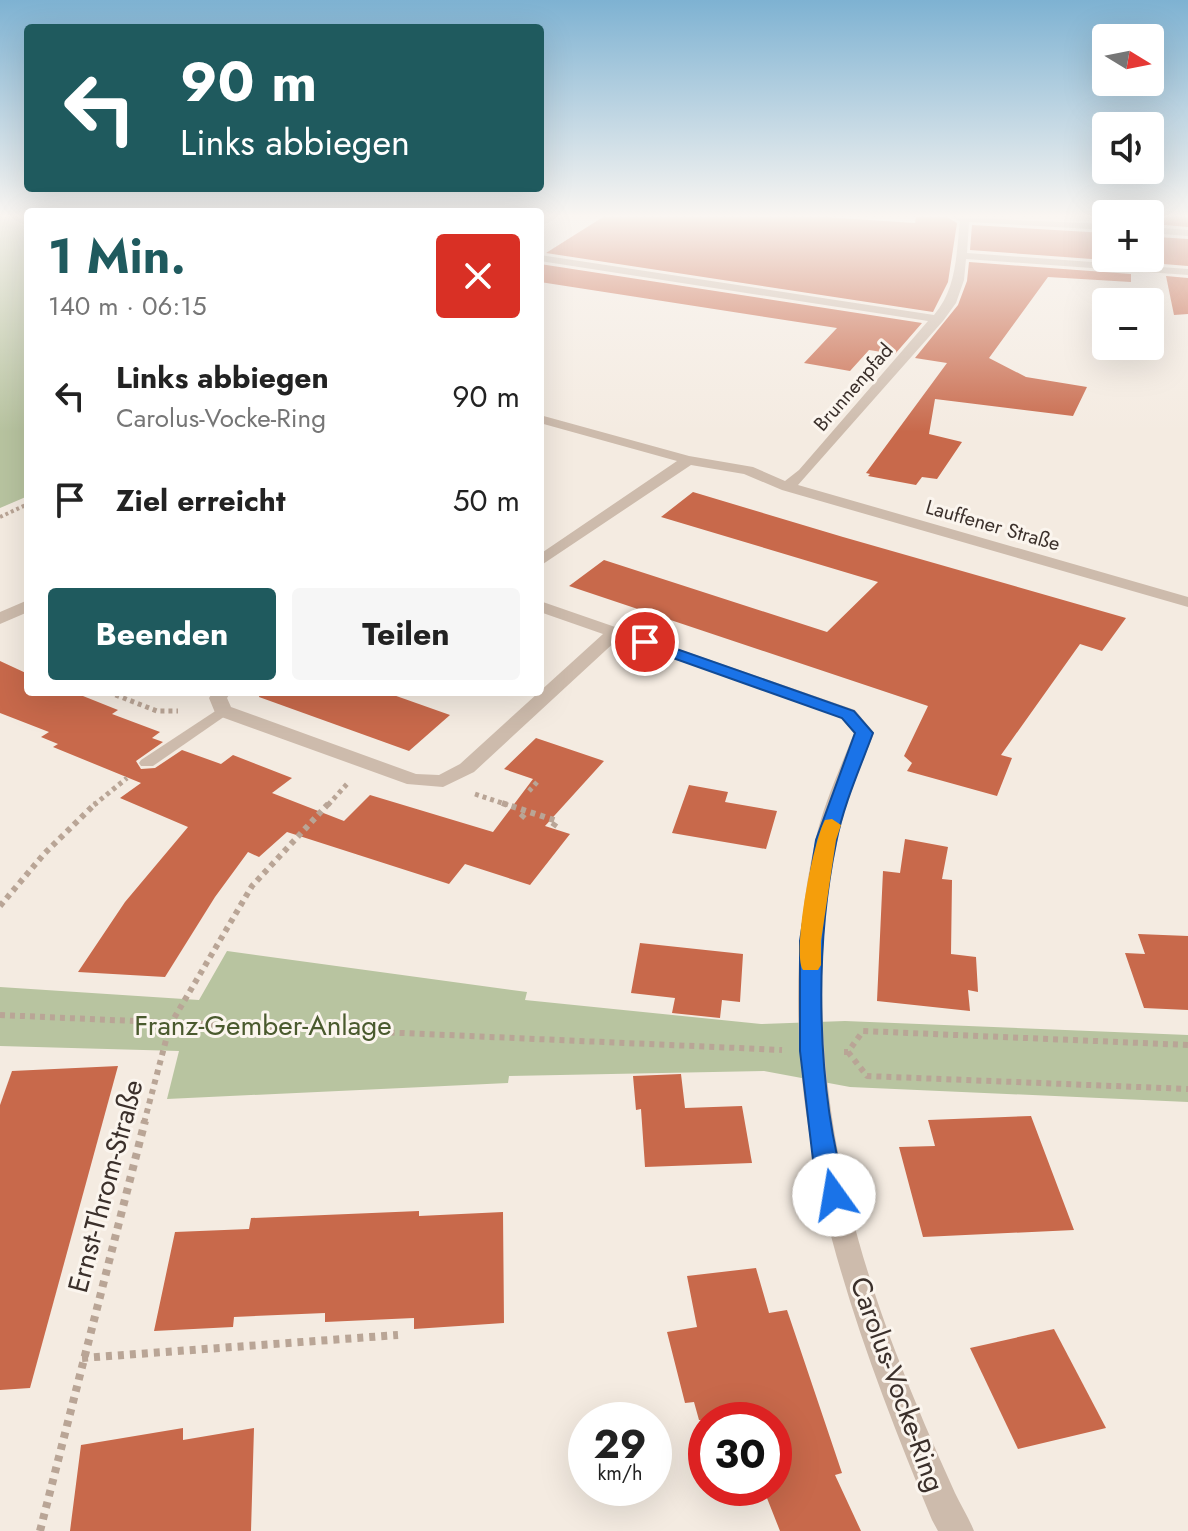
<!DOCTYPE html>
<html lang="de">
<head>
<meta charset="utf-8">
<style>
  body { margin:0; font-family:Jost,sans-serif; background:#f6f6f6; color:#222; height:100vh; display:flex; flex-direction:column; font-size:30px; white-space:nowrap }
  * { box-sizing:border-box; margin:0 }
  p { font-size:26px; color:#767676 }
  .icon { flex:none; width:44px; height:44px; fill:none; stroke:currentColor; stroke-width:2; stroke-linecap:round; stroke-linejoin:round }
  .map { position:relative; flex:1; overflow:hidden }
  .side { position:absolute; left:24px; top:208px; width:520px; height:488px; display:flex; flex-direction:column; background:#fff; border-radius:8px; box-shadow:0 8px 32px #0002 }
  .side>* { flex:none }
  .top-card { position:absolute; left:24px; top:24px; width:520px; height:168px; border-radius:8px; box-shadow:0 8px 32px #0002; background:#1f5a5e; color:#fff; overflow:hidden }
  .needle { width:52px; rotate:100deg }
  .controls { position:absolute; left:1092px; top:24px; display:grid; gap:16px }
  .controls a { display:grid; place-items:center; width:72px; height:72px; border-radius:8px; background:#fff; box-shadow:0 8px 32px #0002; font-size:40px }
  .speed { position:absolute; left:568px; top:1402px; display:flex; gap:16px; font-size:40px; font-weight:700; text-align:center }
  .speed>* { display:grid; place-content:center; width:104px; height:104px; border-radius:50%; background:#fff; box-shadow:0 8px 32px #0002; line-height:1 }
  .speed small { font-size:20px; font-weight:400 }
  .speed .limit { border:12px solid #d22; background:#fff; color:#111 }
  .pin { position:absolute; display:grid; place-items:center; width:68px; height:68px; color:#fff; margin:-34px; border:4px solid #fff; border-radius:50%; box-shadow:0 2px 8px #0007 }
  .me { position:absolute; width:88px; margin:-44px; rotate:347deg; stroke-linejoin:round; filter:drop-shadow(0 0 6px #0008) }
  .turn { display:flex; align-items:center; gap:28px; height:168px; padding:0 24px; font-size:36px }
  .turn .icon { width:104px; height:104px; stroke-width:2.5 }
  .turn b { display:block; font-size:56px; line-height:68px }
  .round { display:grid; place-items:center; flex:none; width:84px; height:84px; border-radius:8px; background:#f6f6f6 }
  .headline { display:flex; align-items:center; justify-content:space-between; height:136px; padding:0 24px }
  h1 { font-size:48px; font-weight:700; line-height:60px; color:#1f5a5e }
  .action { display:flex; gap:16px; margin-top:auto; padding:16px 24px }
  .action a { flex:1; height:92px; border-radius:8px; background:#1f5a5e; color:#fff; font-size:32px; font-weight:700; line-height:92px; text-align:center }
  .action a+a { background:#f6f6f6; color:#222 }
  ul { padding:0; list-style:none }
  li { display:flex; align-items:center; gap:24px; height:104px; padding:0 24px }
  li div { flex:1 }
  li b { display:block; font-size:30px }
  li em { font-style:normal }
  .map>svg:first-child { display:block }
  .green { fill:#b8c4a0 }
  .building { fill:#c8694b }
  .lines { fill:none; stroke-linecap:round; stroke-linejoin:round }
  .path-far3 { stroke:#b9a596; stroke-width:4; stroke-dasharray:3 3; stroke-linecap:butt }
  .path-far2 { stroke:#b9a596; stroke-width:5; stroke-dasharray:4 4; stroke-linecap:butt }
  .path-far1 { stroke:#b9a596; stroke-width:6; stroke-dasharray:5 5; stroke-linecap:butt }
  .path { stroke:#b9a596; stroke-width:8; stroke-dasharray:6 6; stroke-linecap:butt }
  .service { fill:#cdbbac; fill-rule:evenodd }
  .minor { fill:#cdbbac; fill-rule:evenodd }
  .route { fill:#1a73e8; stroke:#114b97; stroke-width:2 }
  .slow { fill:#f59e0b }
  .labels { text-anchor:middle; stroke-width:6; stroke-linejoin:round; paint-order:stroke }
  .far-street-label { font-size:20px; fill:#3b302b; stroke:#fbf5ee }
  .near-park-label { font-size:28px; fill:#4a5a2e; stroke:#fbf5ee }
  .near-street-label { font-size:28px; fill:#3b302b; stroke:#fbf5ee }
</style>
</head>
<body>
<div class="map">
<svg width="1188" height="1531" viewBox="0 0 1188 1531">
  <rect width="100%" height="100%" fill="#f4ebe1"/>
  <g class="green">
    <path d="M0,217H28V496L0,508Z"/>
    <path d="M227,951L527,992L525,1000L761,1024L845,1021L1188,1035V1102L850,1087L764,1071L509,1076L508,1083L167,1099L179,1051L0,1046V987L199,1000Z"/>
  </g>
  <g class="building">
    <path d="M603,217H824L915,223L916,217H947L957,223L948,282L933,312L546,253Z"/>
    <path d="M1152,217H1188V227L1154,224Z"/>
    <path d="M972,225L1106,233V258H1132V262L970,250Z"/>
    <path d="M1157,237L1188,239V266L1163,264Z"/>
    <path d="M969,262L1131,274V282L1048,277L989,358L1026,377L1087,387L1073,416L935,399L929,434L962,442L937,479L922,477L916,485L868,476L870,474L866,473L947,363L915,358L958,305L967,281Z"/>
    <path d="M540,264L922,323L895,354L869,350L850,371L804,363L837,328L540,282Z"/>
    <path d="M1166,276L1188,278V314L1174,315Z"/>
    <path d="M693,492L843,537L1126,618L1102,651L1080,644L1001,755L1012,758L997,796L907,771L912,763L904,756L928,706L569,586L604,560L827,632L878,582L661,517Z"/>
    <path d="M0,661L28,674V692H73L118,710L112,714L160,732L152,738L163,742L136,761L141,769L155,768L182,750L221,764L233,755L292,778L272,793L344,821L370,795L493,832L533,779L504,769L536,738L604,761L545,826L570,834L530,885L465,864L449,884L287,832L259,857L248,852L215,897L165,977L78,972L125,902L188,827L120,798L141,783L53,747L58,744L41,737L49,732L0,713Z"/>
    <path d="M260,692H385L450,715L409,751L259,697Z"/>
    <path d="M689,785L728,792L725,802L777,811L766,849L672,833Z"/>
    <path d="M905,839L948,847L942,879L952,880L951,954L976,957L978,992L968,990L970,1011L877,1001L883,871L900,873Z"/>
    <path d="M1138,934L1188,936V1010L1144,1008L1125,953L1145,954Z"/>
    <path d="M640,943L743,954L740,1002L722,1000L720,1018L672,1013L675,998L631,993Z"/>
    <path d="M118,1066L30,1388L0,1390V1105L12,1071Z"/>
    <path d="M681,1074L685,1108L742,1106L752,1163L645,1167L641,1109L636,1110L633,1076Z"/>
    <path d="M1031,1116L1074,1230L923,1237L899,1147L935,1146L928,1120Z"/>
    <path d="M419,1211V1216L503,1212L504,1323L414,1329V1318L325,1322V1313L234,1317L233,1327L154,1331L175,1232L249,1229L251,1218Z"/>
    <path d="M756,1268L769,1313L787,1310L842,1473L835,1475L861,1531H780L763,1488H774V1420H699L694,1402L685,1403L667,1332L697,1327L687,1276Z"/>
    <path d="M1054,1329L1106,1428L1018,1449L970,1348Z"/>
    <path d="M183,1428V1440L254,1428L251,1531H70L81,1445Z"/>
  </g>
  <g class="lines">
    <path class="path-far3" d="M0,517L28,504"/>
    <g class="path-far2">
      <path d="M108,692L157,711H178"/>
      <path d="M529,791L538,781"/>
      <path d="M475,794L508,805"/>
      <path d="M94,805L127,778"/>
      <path d="M328,805L347,784"/>
    </g>
    <g class="path-far1">
      <path d="M502,803L557,821L552,828"/>
      <path d="M521,818L527,811"/>
      <path d="M0,906L44,854L96,803"/>
      <path d="M0,1015L782,1050"/>
      <path d="M844,1052H848L863,1031L1188,1045"/>
      <path d="M848,1052L867,1076L1188,1089"/>
      <path d="M144,1123L170,1025L252,886L329,803"/>
    </g>
    <g class="path">
      <path d="M82,1358L398,1335"/>
      <path d="M40,1531L145,1121"/>
    </g>
    <path class="service" d="M223,706L231,711L228,714L153,766H141L139,763L141,760Z"/>
    <g class="minor">
      <path d="M950,217L1106,224V230L969,222L967,253L1188,269V275L966,259L964,280L956,303L943,321L798,485L1188,597V607L782,490L744,474L691,465L540,566V554L677,461L540,423V415L689,456L753,467L785,481L799,470L928,321L540,261V255L934,315C957,288 956,255 960,221Z"/>
      <path d="M1150,227L1188,230V236L1150,233Z"/>
      <path d="M28,600V612L0,624V612Z"/>
      <path d="M540,601L855,710L874,733C860,769 844,805 837,842C801,1013 834,1192 896,1353C914,1400 934,1447 955,1493C961,1506 969,1518 974,1531H938L932,1520C842,1302 762,1082 815,842C823,805 840,769 854,733L841,718L618,639L474,772L443,787L407,784L216,715L209,698L213,692H231L227,698L231,707L416,774L439,775L460,764L603,634L540,612Z"/>
    </g>
  </g>
  <linearGradient id="sky" x2="0" y2="1"><stop stop-color="#7eb2d2"/><stop offset="0.5" stop-color="#faf6f2"/><stop offset="1" stop-color="#faf6f2" stop-opacity="0"/></linearGradient>
  <rect width="1188" height="432" fill="url(#sky)"/>
  <path class="route" d="M645,638L854,711L873,733C860,768 843,806 836,843C814,950 816,1090 847,1195L843,1202L834,1205L825,1202L814,1168L800,1051V941L816,840L855,733L842,718L639,646L637,642Z"/>
  <path class="slow" d="M832,819L841,825L836,840L821,941V965L818,970H803C792,951 813,841 825,820Z"/>
  <g class="labels">
    <g class="far-street-label">
      <text transform="translate(853 387) rotate(-49)" y="7">Brunnenpfad</text>
      <text transform="translate(993 525) rotate(16)" y="7">Lauffener Straße</text>
    </g>
    <g class="near-park-label">
      <text x="263" y="1035">Franz-Gember-Anlage</text>
    </g>
    <g class="near-street-label">
      <text transform="translate(105 1186) rotate(-75)" y="10">Ernst-Throm-Straße</text>
      <text transform="translate(898 1384) rotate(70)" y="10">Carolus-Vocke-Ring</text>
    </g>
  </g>
</svg>
<div class="controls">
<a><svg class="needle" viewBox="-14 -14 28 28"><path d="M0-13l5 13h-10z" fill="#e53935"/><path d="M0 13l5-13h-10z" fill="#767676"/></svg></a>
<a><svg class="icon" aria-label="sound" viewBox="0 0 24 24"><path d="M4 9h4l5-4v14l-5-4H4zM17 9q2 3 0 6"/></svg></a>
<a>+</a>
<a>−</a>
</div>
<div class="speed"><div>29<small>km/h</small></div><div class="limit">30</div></div>
<div class="pin" style="left:645px;top:642px;background:#d93025"><svg class="icon" aria-label="arrive" viewBox="0 0 24 24"><path d="M6 21V4h12l-3 4 3 4H6"/></svg></div>
<svg class="me" style="left:834px;top:1195px" viewBox="-20 -20 40 40"><circle r="19" fill="#fff"/><path d="M0-13L10 11 0 6-10 11z" fill="#1a73e8"/></svg>
<div class="top-card">
<div class="turn"><svg class="icon" aria-label="left" viewBox="0 0 24 24"><path d="M17 20v-9H6M10 6l-5 5 5 5"/></svg><div><b>90 m</b>Links abbiegen</div></div>
</div>
<section class="side">
<div class="headline"><div><h1>1 Min.</h1><p>140 m · 06:15</p></div><a class="round" style="background:#d93025;color:#fff"><svg class="icon" aria-label="close" viewBox="0 0 24 24"><path d="M6 6l12 12M18 6L6 18"/></svg></a></div>
<ul>
<li><svg class="icon" aria-label="left" viewBox="0 0 24 24"><path d="M17 20v-9H6M10 6l-5 5 5 5"/></svg><div><b>Links abbiegen</b><p>Carolus-Vocke-Ring</p></div><em>90 m</em></li>
<li><svg class="icon" aria-label="arrive" viewBox="0 0 24 24"><path d="M6 21V4h12l-3 4 3 4H6"/></svg><div><b>Ziel erreicht</b></div><em>50 m</em></li>
</ul>
<div class="action"><a>Beenden</a><a>Teilen</a></div>
</section>
</div>
</body>
</html>
